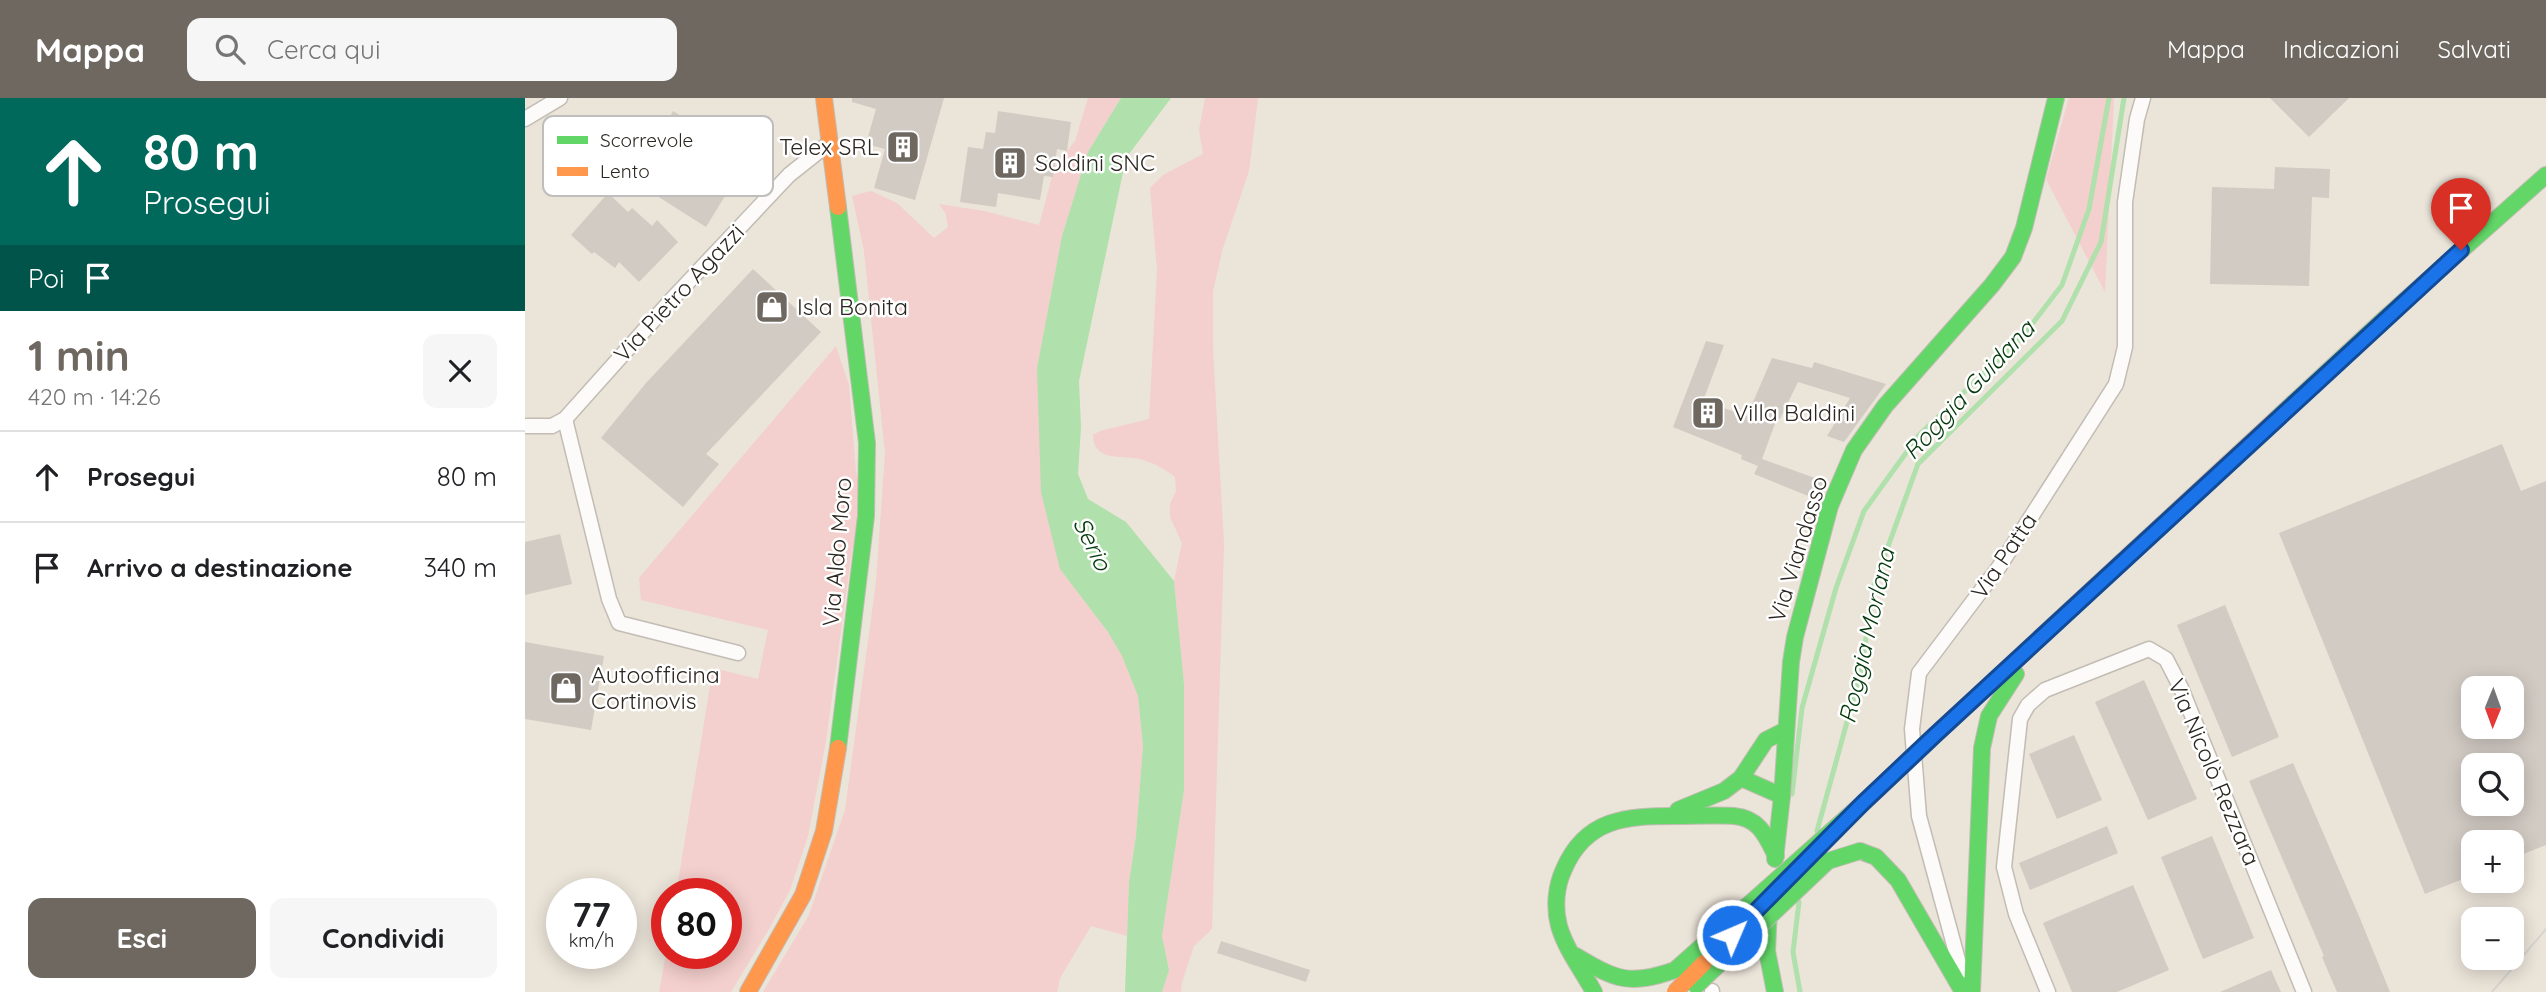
<!DOCTYPE html>
<html lang="it">
<head>
<meta charset="utf-8">
<style>
  body { margin:0; font-family:Quicksand,sans-serif; background:#f6f6f6; color:#202124; height:100vh; display:flex; flex-direction:column; font-size:26px; white-space:nowrap }
  * { box-sizing:border-box; margin:0 }
  p { font-size:23px; color:#757577 }
  .icon { flex:none; width:38px; height:38px; fill:none; stroke:currentColor; stroke-width:2; stroke-linecap:round; stroke-linejoin:round }
  .map { position:relative; flex:1; overflow:hidden }
  .details { display:flex; flex-direction:column; background:#fff; width:525px }
  .details>* { flex:none }
  .top-card { background:#00695c; color:#fff; overflow:hidden }
  .needle { width:46px; rotate:181deg }
  .tools { position:absolute; left:1936px; top:578px; display:grid; gap:14px }
  .tools a { display:grid; place-items:center; width:63px; height:63px; border-radius:14px; background:#fff; box-shadow:0 4px 18px #0003; font-size:35px }
  .speed { position:absolute; left:21px; top:780px; display:flex; gap:14px; font-size:35px; font-weight:700; text-align:center }
  .speed>* { display:grid; place-content:center; width:91px; height:91px; border-radius:50%; background:#fff; box-shadow:0 4px 18px #0003; line-height:1 }
  .speed small { font-size:18px; font-weight:400 }
  .speed .limit { border:10px solid #d22; background:#fff; color:#111 }
  .pin { position:absolute; display:grid; place-items:center; width:60px; height:60px; color:#fff; margin:-72px -30px; border-radius:50% 50% 50% 0; rotate:-45deg; box-shadow:0 0 7px #0007 }
  .pin .icon { rotate:45deg }
  .me { position:absolute; width:77px; margin:-38px; rotate:45deg; stroke-linejoin:round; filter:drop-shadow(0 0 5px #0008) }
  .turn { display:flex; align-items:center; gap:24px; height:147px; padding:0 28px; font-size:32px }
  .turn .icon { width:91px; height:91px; stroke-width:2.5 }
  .turn b { display:block; font-size:49px; line-height:60px }
  .then { display:flex; align-items:center; height:66px; padding:0 28px; background:#0003; gap:14px; font-size:26px }
  .round { display:grid; place-items:center; flex:none; width:74px; height:74px; border-radius:14px; background:#f6f6f6 }
  .headline { display:flex; align-items:center; justify-content:space-between; height:119px; padding:0 28px }
  h1 { font-size:42px; font-weight:800; line-height:52px; color:#6e6860 }
  .cta { display:flex; gap:14px; margin-top:auto; padding:14px 28px }
  .cta a { flex:1; height:80px; border-radius:14px; background:#6e6860; color:#fff; font-size:28px; font-weight:800; line-height:80px; text-align:center }
  .cta a+a { background:#f6f6f6; color:#202124 }
  ul { padding:0; list-style:none }
  li { display:flex; align-items:center; gap:21px; height:91px; padding:0 28px; border-top:2px solid #e0e0e0 }
  li div { flex:1 }
  li b { display:block; font-size:26px }
  li em { font-style:normal }
  header { display:flex; align-items:center; gap:42px; box-sizing:border-box; height:98px; padding:0 35px; background:#6e6860; color:#fff }
  header strong { font-size:33px }
  nav { display:flex; gap:38px; margin-inline-start:auto; font-size:24px }
  .search { width:490px; height:63px; background:#f6f6f6; display:flex; align-items:center; gap:18px; box-sizing:border-box; padding:0 24px; border-radius:14px; color:#757577; font-size:26px }
  main { display:flex; flex:1; min-height:0 }
  .map>svg:first-child { display:block }
  .green { fill:#f3cfcd }
  .water { fill:#b0e0ab }
  .lines { fill:none; stroke-linecap:round; stroke-linejoin:round }
  .stream { stroke:#b0e0ab; stroke-width:5 }
  .building { fill:#d2cbc4; fill-rule:evenodd }
  .street-casing { stroke:#c2bcb4; stroke-width:17 }
  .fast-casing { stroke:#c2bcb4; stroke-width:18 }
  .slow-casing { stroke:#c2bcb4; stroke-width:18 }
  .street { stroke:#fcfbf9; stroke-width:14 }
  .fast { stroke:#63d668; stroke-width:16 }
  .slow { stroke:#ff974d; stroke-width:16 }
  .tram { stroke:#d7d5d1; stroke-width:2 }
  .fast-bridge-casing { stroke:#c2bcb4; stroke-width:18; stroke-linecap:butt }
  .slow-bridge-casing { stroke:#c2bcb4; stroke-width:18; stroke-linecap:butt }
  .fast-bridge { stroke:#63d668; stroke-width:16 }
  .slow-bridge { stroke:#ff974d; stroke-width:16 }
  .route-casing { stroke:#114b97; stroke-width:18 }
  .route { stroke:#1a73e8; stroke-width:12 }
  .labels { text-anchor:middle; stroke-width:5; stroke-linejoin:round; paint-order:stroke }
  .poi-label { font-size:23px; fill:#2b261f; stroke:#fff; text-anchor:start }
  .street-label { font-size:23px; fill:#2b261f; stroke:#fff }
  .water-label { font-size:24px; font-style:italic; fill:#03390b; stroke:#fff }
  .key { fill:#fff; stroke:#bfbebc; stroke-width:2 }
  .key-label { font-size:19px; fill:#2b261f }
</style>
</head>
<body>
<header>
<strong>Mappa</strong>
<div class="search"><svg class="icon" aria-label="search" viewBox="0 0 24 24"><circle cx="10" cy="10" r="6"/><path d="M15 15l6 6"/></svg>Cerca qui</div>
<nav><a>Mappa</a><a>Indicazioni</a><a>Salvati</a></nav>
</header>
<main>
<section class="details">
<div class="top-card">
<div class="turn"><svg class="icon" aria-label="ahead" viewBox="0 0 24 24"><path d="M12 20V5M6 11l6-6 6 6"/></svg><div><b>80 m</b>Prosegui</div></div>
<div class="then">Poi<svg class="icon" aria-label="arrive" viewBox="0 0 24 24"><path d="M6 21V4h12l-3 4 3 4H6"/></svg></div>
</div>
<div class="headline"><div><h1>1 min</h1><p>420 m · 14:26</p></div><a class="round"><svg class="icon" aria-label="close" viewBox="0 0 24 24"><path d="M6 6l12 12M18 6L6 18"/></svg></a></div>
<ul>
<li><svg class="icon" aria-label="ahead" viewBox="0 0 24 24"><path d="M12 20V5M6 11l6-6 6 6"/></svg><div><b>Prosegui</b></div><em>80 m</em></li>
<li><svg class="icon" aria-label="arrive" viewBox="0 0 24 24"><path d="M6 21V4h12l-3 4 3 4H6"/></svg><div><b>Arrivo a destinazione</b></div><em>340 m</em></li>
</ul>
<div class="cta"><a>Esci</a><a>Condividi</a></div>
</section>
<div class="map">
<svg width="2021" height="894" viewBox="0 0 2021 894">
  <rect width="100%" height="100%" fill="#ebe4d9"/>
  <g class="green">
    <path d="M563,0H596L563,54L537,138L512,270L535,471L583,534L597,558L613,598L618,648L611,738L604,784L602,838L566,828L535,880L532,894H238L284,817L320,712L351,484L360,355L339,153L327,98L346,93L372,105L409,140L423,129L421,116L414,106L459,113L514,127L530,68L550,43Z"/>
    <path d="M680,0H733L724,73L698,150L688,193V251L699,446L687,831L669,848L657,884L656,894H637L644,872L637,838L659,692V586L649,483L657,445L645,419V406L651,393L650,379C639,370 629,365 615,361C597,357 568,364 568,337L575,333L624,321L632,172L625,90L638,77L678,56L674,32Z"/>
    <path d="M1544,0H1589L1580,194L1521,81Z"/>
    <path d="M311,248L324,287L331,374L342,409L327,452L301,643L283,738L265,792L244,831L206,894H134L142,850V856H201V796H151L188,570L233,581L243,532L116,502L114,480Z"/>
  </g>
  <path class="water" d="M596,0H646L601,60L554,283L556,329L553,376L563,401L601,424L649,483L659,586V692L637,838L644,872L637,894H600L604,784L611,738L618,648L613,598L597,558L583,534L535,471L516,394L512,270L537,138L563,54Z"/>
  <g class="lines">
    <g class="stream">
      <path d="M1267,696L1277,610L1311,490L1339,413L1394,337L1498,238L1537,187L1564,111L1584,0"/>
      <path d="M1292,733L1336,573L1349,487L1393,366L1537,223L1576,144L1599,0"/>
      <path d="M1274,804L1268,854L1275,894"/>
    </g>
  </g>
  <g class="building">
    <path d="M327,0H419L390,102L349,90L360,51L341,46L351,11L327,4Z"/>
    <path d="M1745,0H1824L1784,39Z"/>
    <path d="M148,13L181,33L184,29L227,54L181,129L110,84Z"/>
    <path d="M473,13L546,24L542,53L532,51L528,79L519,78L515,102L473,95L471,109L435,104L443,49L458,51L461,34L470,35Z"/>
    <path d="M1750,69L1805,71L1804,100L1787,99L1784,188L1685,186L1687,89L1749,91Z"/>
    <path d="M83,95L103,114L107,110L127,128L132,122L153,144L114,184L94,164L90,170L69,154L67,156L46,137Z"/>
    <path d="M228,171L296,234L181,356L194,366L158,409L76,340L121,285Z"/>
    <path d="M1181,243L1199,247L1178,303L1222,318L1247,260L1287,270L1289,264L1361,286L1319,344L1302,338L1325,300L1273,284L1255,321L1252,320L1237,361L1301,384L1293,402L1229,376L1233,368L1216,361L1217,357L1148,329Z"/>
    <path d="M1977,346L1996,393L2021,383V747L1986,761V744H1948V777L1900,796L1754,435ZM1948,590H1986V628H1948ZM1948,667H1986V705H1948Z"/>
    <path d="M35,436L47,486L0,497V444Z"/>
    <path d="M1700,507L1754,639L1707,659L1652,527Z"/>
    <path d="M0,544L79,558L66,632L0,621Z"/>
    <path d="M1619,582L1672,701L1623,722L1570,604Z"/>
    <path d="M1549,637L1577,702L1532,721L1504,656Z"/>
    <path d="M1768,665L1834,818L1865,894H1812L1797,859L1799,858L1724,683Z"/>
    <path d="M1582,728L1593,755L1505,792L1494,765Z"/>
    <path d="M1687,738L1729,840L1678,861L1636,759Z"/>
    <path d="M1608,787L1644,872L1592,894H1547L1518,825Z"/>
    <path d="M696,843L785,872L781,884L692,855Z"/>
    <path d="M1746,872L1756,894H1695Z"/>
  </g>
  <g class="lines">
    <defs>
      <g id="street">
        <path d="M0,21L35,0"/>
        <path d="M40,321L84,501L94,525L213,555"/>
        <path d="M0,328H27L40,321L150,198L264,77L303,46"/>
        <path d="M1436,873L1394,718L1387,631L1394,575L1474,469L1591,286L1600,249V104L1612,21L1618,0"/>
        <path d="M1187,894V893"/>
        <path d="M1523,894L1491,816L1479,769L1495,621L1503,607L1520,592L1624,551L1641,561L1656,590L1779,894"/>
      </g>
      <g id="fast">
        <path d="M313,109L342,345L341,418L313,650"/>
        <path d="M1751,321L1859,221L2021,77"/>
        <path d="M1216,680L1257,698"/>
        <path d="M1153,712L1199,693L1216,680L1241,642L1261,632"/>
        <path d="M1335,753L1351,759L1373,782L1438,894"/>
        <path d="M1250,761L1257,698L1266,564L1270,539L1305,408L1329,352L1360,308L1467,187L1488,159L1499,130L1531,0"/>
        <path d="M1244,810L1242,853L1250,894"/>
        <path d="M1051,858C1091,882 1105,888 1150,872"/>
        <path d="M1069,894C1057,872 1041,852 1034,828C1029,809 1031,788 1039,771C1061,720 1102,718 1150,718C1170,718 1190,717 1209,718C1234,720 1241,738 1251,758"/>
        <path d="M1447,894L1457,650L1464,618L1491,576"/>
      </g>
      <g id="slow">
        <path d="M299,0L313,109"/>
        <path d="M1410,637L1751,321"/>
        <path d="M223,894L278,797L299,733L313,650"/>
      </g>
    </defs>
    <use href="#street" class="street-casing"/>
    <use href="#fast" class="fast-casing"/>
    <use href="#slow" class="slow-casing"/>
    <use href="#street" class="street"/>
    <use href="#fast" class="fast"/>
    <use href="#slow" class="slow"/>
    <path class="tram" d="M1967,894L2021,831"/>
    <defs>
      <g id="fast-bridge">
        <path d="M1150,872L1338,705L1410,637"/>
        <path d="M1171,888L1303,763L1335,753"/>
      </g>
      <path id="slow-bridge" d="M1150,894L1179,865"/>
    </defs>
    <use href="#fast-bridge" class="fast-bridge-casing"/>
    <use href="#slow-bridge" class="slow-bridge-casing"/>
    <use href="#fast-bridge" class="fast-bridge"/>
    <use href="#slow-bridge" class="slow-bridge"/>
  </g>
  <g class="lines">
    <defs>
      <path id="route" d="M1207,837L1338,705L1410,637L1936,152"/>
    </defs>
    <use href="#route" class="route-casing"/>
    <use href="#route" class="route"/>
  </g>
  <defs>
    <symbol id="building-square" viewBox="-11 -11 22 22"><rect x="-9" y="-9" width="18" height="18" rx="4" fill="#6e6860" stroke="#fff"/><path d="M-4-6H4V6H1V3H-1V6H-4ZM-2.5-4.3h1.7v1.8h-1.7ZM.8-4.3h1.7v1.8H.8ZM-2.5-1h1.7V.8h-1.7ZM.8-1h1.7V.8H.8Z" fill="#fff"/></symbol>
    <symbol id="shop-square" viewBox="-11 -11 22 22"><rect x="-9" y="-9" width="18" height="18" rx="4" fill="#6e6860" stroke="#fff"/><path d="M-5-2.5h2.3a2.7 3.5 0 0 1 5.4 0H5L5.5 6h-11ZM-1.5-2.5h3a1.5 2.3 0 0 0-3 0Z" fill="#fff"/></symbol>
  </defs>
  <g fill-rule="evenodd">
    <use href="#building-square" x="359" y="30" width="38" height="38"/>
    <use href="#building-square" x="466" y="46" width="38" height="38"/>
    <use href="#shop-square" x="228" y="190" width="38" height="38"/>
    <use href="#building-square" x="1164" y="296" width="38" height="38"/>
    <use href="#shop-square" x="22" y="571" width="38" height="38"/>
  </g>
  <g class="labels">
    <g class="poi-label">
      <text x="354" y="57" text-anchor="end">Telex SRL</text>
      <text x="510" y="73">Soldini SNC</text>
      <text x="272" y="217">Isla Bonita</text>
      <text x="1208" y="323">Villa Baldini</text>
      <text x="66" y="585">Autoofficina<tspan x="66" dy="26">Cortinovis</tspan></text>
    </g>
    <g class="street-label">
      <text transform="translate(154 195) rotate(-47)" y="8">Via Pietro Agazzi</text>
      <text transform="translate(1273 451) rotate(-73)" y="8">Via Viandasso</text>
      <text transform="translate(312 454) rotate(-85)" y="8">Via Aldo Moro</text>
      <text transform="translate(1479 458) rotate(-56)" y="8">Via Patta</text>
      <text transform="translate(1689 674) rotate(67)" y="8">Via Nicolò Rezzara</text>
    </g>
    <g class="water-label">
      <text transform="translate(1444 292) rotate(-47)" y="8">Roggia Guidana</text>
      <text transform="translate(567 446) rotate(64)" y="8">Serio</text>
      <text transform="translate(1342 538) rotate(-77)" y="8">Roggia Morlana</text>
    </g>
  </g>
  <rect x="18" y="18" width="230" height="80" rx="10" class="key"/>
  <rect x="32" y="38" width="31" height="8" fill="#63d668"/>
  <rect x="32" y="69" width="31" height="9" fill="#ff974d"/>
  <g class="key-label">
    <text x="75" y="49">Scorrevole</text>
    <text x="75" y="80">Lento</text>
  </g>
</svg>
<div class="tools">
<a><svg class="needle" viewBox="-14 -14 28 28"><path d="M0-13l5 13h-10z" fill="#e53935"/><path d="M0 13l5-13h-10z" fill="#757577"/></svg></a>
<a><svg class="icon" aria-label="search" viewBox="0 0 24 24"><circle cx="10" cy="10" r="6"/><path d="M15 15l6 6"/></svg></a>
<a>+</a>
<a>−</a>
</div>
<div class="speed"><div>77<small>km/h</small></div><div class="limit">80</div></div>
<div class="pin" style="left:1936px;top:152px;background:#d93025"><svg class="icon" aria-label="arrive" viewBox="0 0 24 24"><path d="M6 21V4h12l-3 4 3 4H6"/></svg></div>
<svg class="me" style="left:1207px;top:837px" viewBox="-20 -20 40 40"><circle r="17" fill="#1a73e8" stroke="#fff" stroke-width="3"/><path d="M0-11L8 9 0 5-8 9z" fill="#fff"/></svg>
</div>
</main>
</body>
</html>
